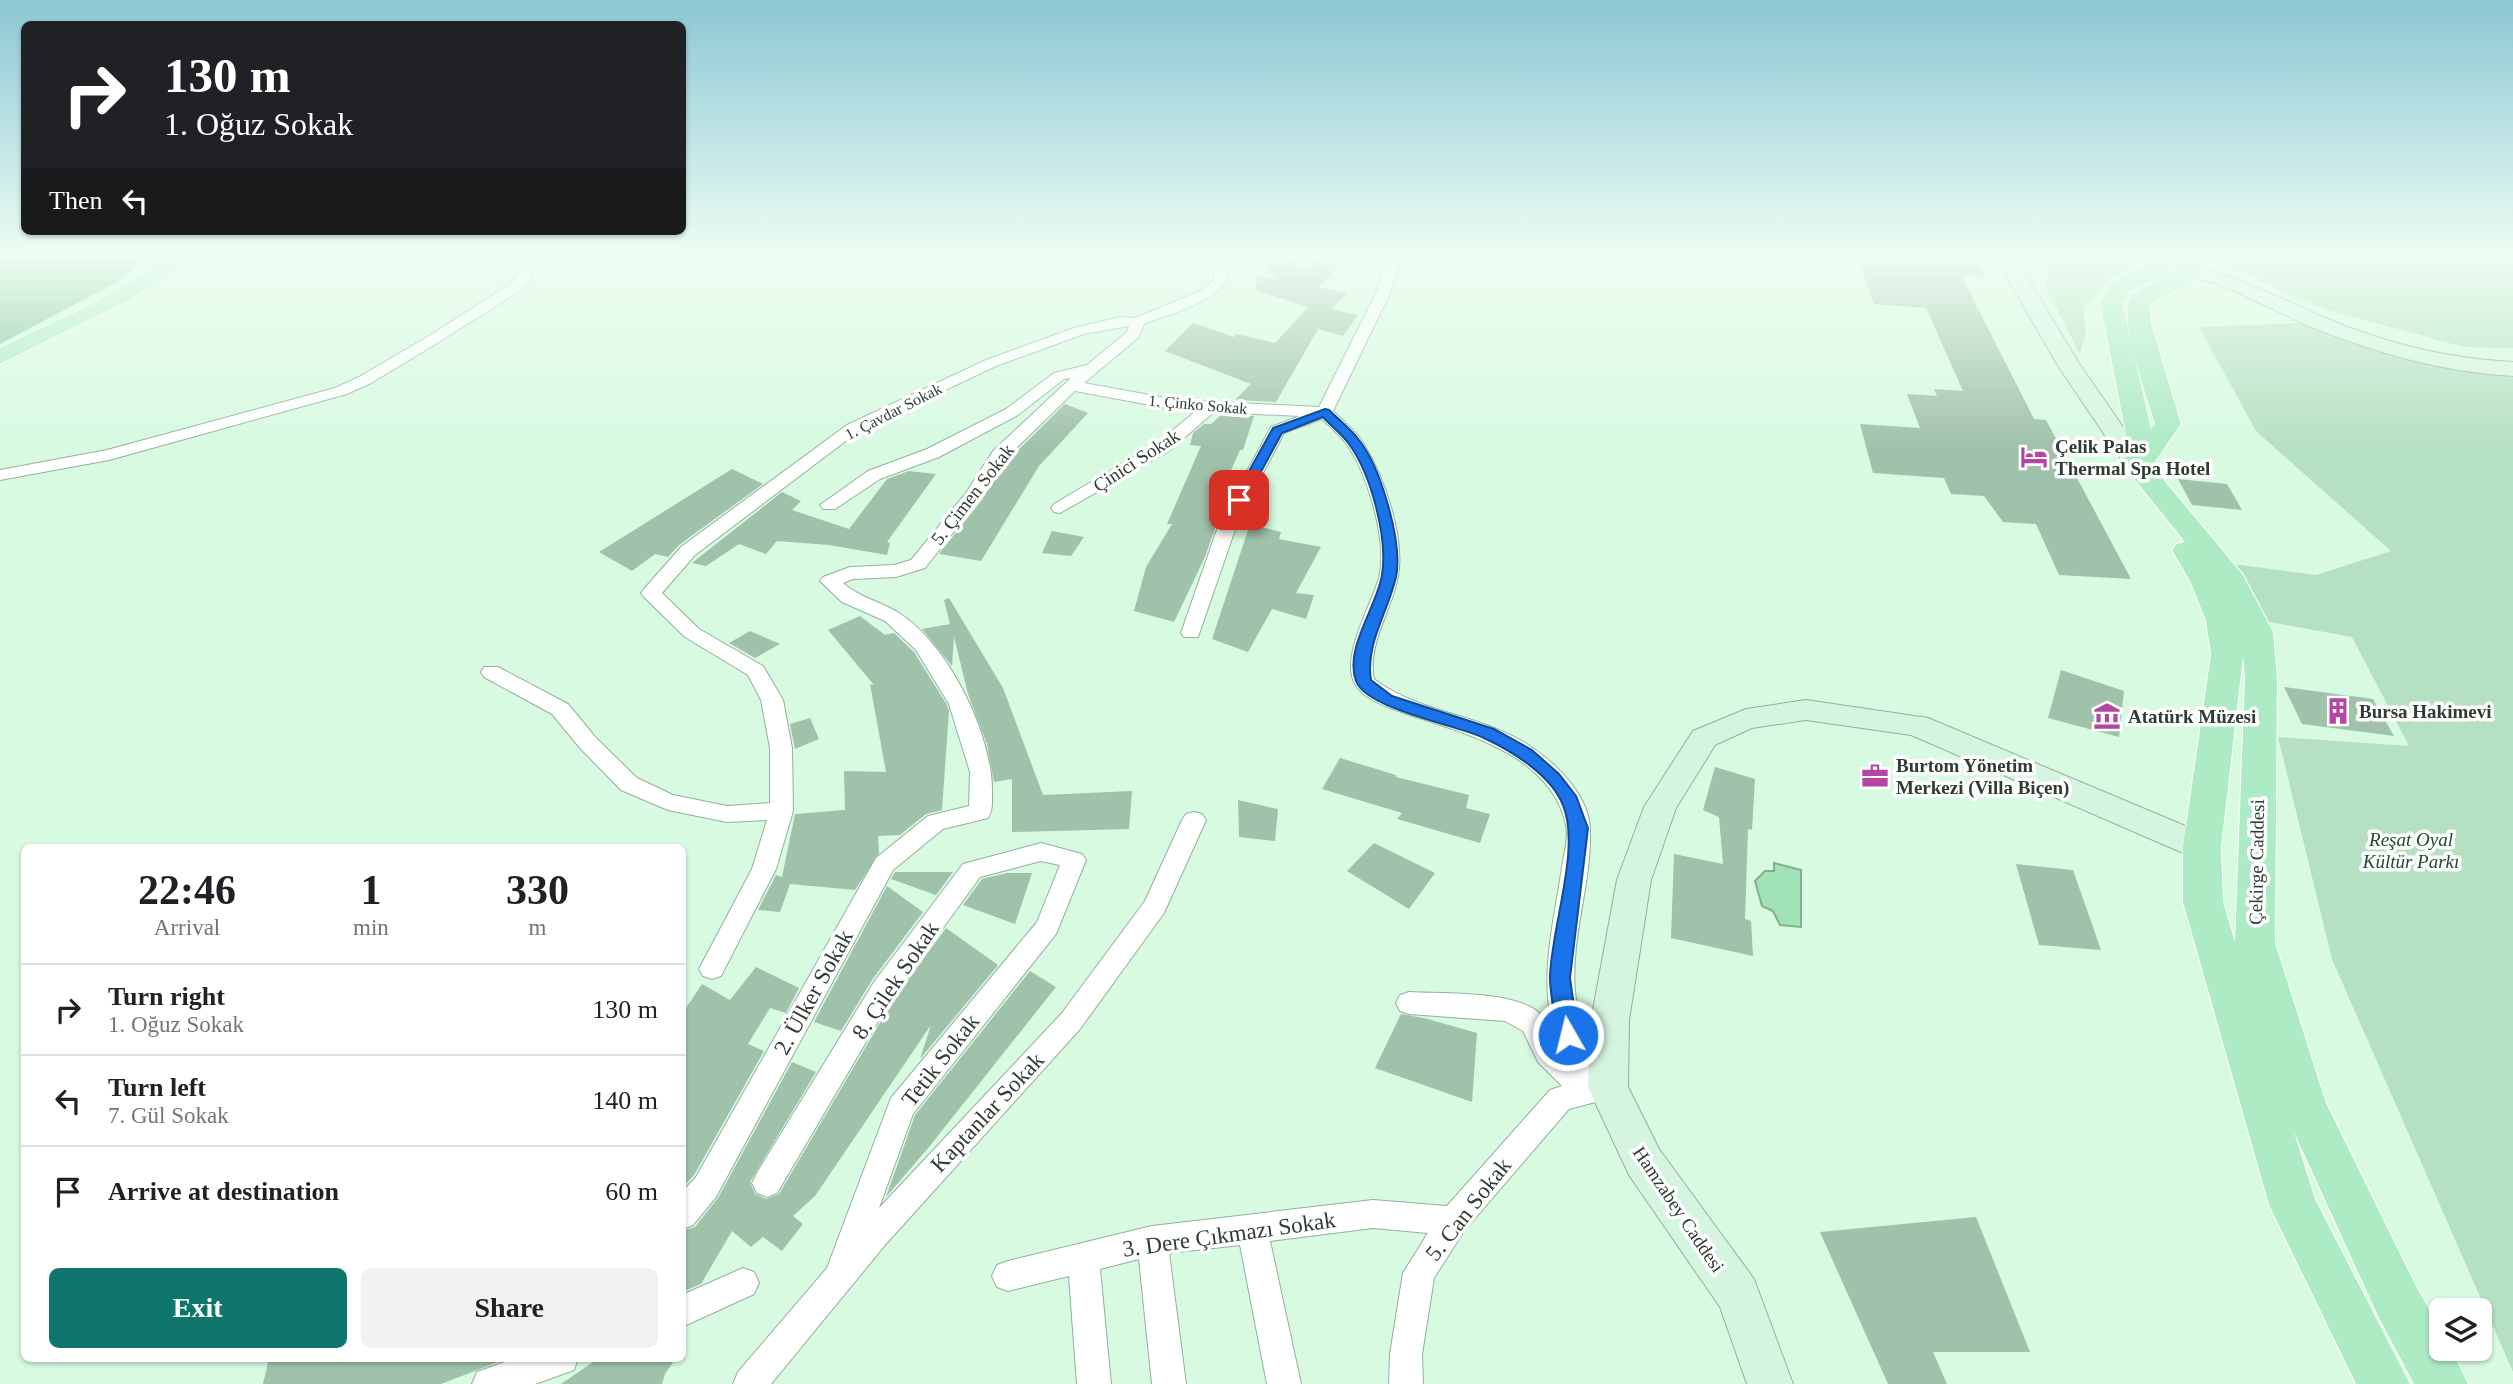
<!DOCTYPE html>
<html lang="en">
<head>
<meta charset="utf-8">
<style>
  body { margin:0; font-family:"Times New Roman",serif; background:#f2f2f2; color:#202124; height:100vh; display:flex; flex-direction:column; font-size:26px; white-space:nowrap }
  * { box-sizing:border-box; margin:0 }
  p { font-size:23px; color:#757577 }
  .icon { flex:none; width:38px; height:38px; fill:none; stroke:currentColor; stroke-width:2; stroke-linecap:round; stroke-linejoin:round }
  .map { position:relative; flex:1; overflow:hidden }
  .panel { position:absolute; left:21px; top:844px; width:665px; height:518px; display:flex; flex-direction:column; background:#fff; border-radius:10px; box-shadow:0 2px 5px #0004 }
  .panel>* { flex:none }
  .guide { position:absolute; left:21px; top:21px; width:665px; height:214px; border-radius:10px; box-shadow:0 2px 5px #0004; background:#202124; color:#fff; overflow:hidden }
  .buttons { position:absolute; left:2429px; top:1298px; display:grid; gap:14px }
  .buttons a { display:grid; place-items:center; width:63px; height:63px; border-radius:10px; background:#fff; box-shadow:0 2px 5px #0004; font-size:35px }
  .pin { position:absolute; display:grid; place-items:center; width:60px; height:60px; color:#fff; margin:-30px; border-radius:14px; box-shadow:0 4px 10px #0006 }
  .me { position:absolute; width:77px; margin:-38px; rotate:352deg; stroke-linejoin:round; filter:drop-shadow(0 0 5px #0008) }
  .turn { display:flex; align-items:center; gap:24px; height:147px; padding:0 28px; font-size:32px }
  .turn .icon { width:91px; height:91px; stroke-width:2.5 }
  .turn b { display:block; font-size:49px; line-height:60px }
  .then { display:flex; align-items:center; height:66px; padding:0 28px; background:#0003; gap:14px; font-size:26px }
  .eta { display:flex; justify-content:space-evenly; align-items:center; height:119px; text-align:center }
  .eta b { font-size:42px; font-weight:700; line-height:49px }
  .button { display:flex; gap:14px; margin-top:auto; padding:14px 28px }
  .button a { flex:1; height:80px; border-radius:10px; background:#0f766e; color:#fff; font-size:28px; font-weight:700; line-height:80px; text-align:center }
  .button a+a { background:#f2f2f2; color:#202124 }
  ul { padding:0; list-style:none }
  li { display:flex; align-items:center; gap:21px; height:91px; padding:0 28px; border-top:2px solid #e0e0e0 }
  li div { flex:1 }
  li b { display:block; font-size:26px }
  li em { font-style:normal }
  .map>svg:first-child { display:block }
  .green { fill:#b6e0c2 }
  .forest { fill:#80c196 }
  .water { fill:#a1e3b6; stroke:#7fb18f; stroke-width:2 }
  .building { fill:#a0c1aa }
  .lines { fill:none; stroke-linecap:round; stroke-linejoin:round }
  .street-casing { stroke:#91b19a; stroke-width:2 }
  .secondary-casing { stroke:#91b19a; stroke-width:2 }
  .primary-casing { stroke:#fff; stroke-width:2 }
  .street { fill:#fff; fill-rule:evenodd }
  .secondary { fill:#d6f5e1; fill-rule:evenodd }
  .primary { fill:#adebc4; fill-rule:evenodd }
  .route { fill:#1a73e8; stroke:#114b97; stroke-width:2 }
  .labels { text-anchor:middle; stroke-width:7; stroke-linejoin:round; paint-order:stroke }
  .far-street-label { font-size:16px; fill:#2f3c33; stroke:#fff }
  .poi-label { font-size:19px; font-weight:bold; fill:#2f3c33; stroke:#fff; text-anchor:start }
  .street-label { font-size:19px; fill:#2f3c33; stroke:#fff }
  .park-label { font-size:19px; font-style:italic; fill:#1b4c2f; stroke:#fff }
  .near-street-label { font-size:23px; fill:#2f3c33; stroke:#fff }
</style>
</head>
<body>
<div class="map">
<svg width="2513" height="1384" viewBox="0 0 2513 1384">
  <rect width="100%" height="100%" fill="#d8fae1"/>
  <g class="green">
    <path d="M2051,255H2150L2110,279L2083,308L2086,334L2080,354L2046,288Z"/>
    <path d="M2223,255H2513V348L2464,347L2324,309L2226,265Z"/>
    <path d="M2301,323L2412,359L2513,375V1372L2332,959L2278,737L2409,746L2352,637L2264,621L2232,564L2316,575L2391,551L2256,431L2199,327Z"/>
  </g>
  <path class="forest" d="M0,255H147V258L119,281L0,344Z"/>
  <path class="water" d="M1774,863L1801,870V927L1780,925L1773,911L1762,906L1755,881L1765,871H1774Z"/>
  <g class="building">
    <path d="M1285,255L1305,269L1321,255H1349L1318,287L1347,293L1331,309L1358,315L1343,336L1318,329L1276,402L1235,400L1251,384L1165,351L1193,323L1234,337L1236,334L1275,343L1308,307L1255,290L1258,276L1278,280L1261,259Z"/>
    <path d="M1857,255H1975L1986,277L1961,275L2034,419L2046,420L2131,579L2059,575L2036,524L2003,522L1984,496L1951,494L1944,478L1873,473L1860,424L1920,428L1907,394L1937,396L1934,389L1963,391L1926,308L1874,304Z"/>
    <path d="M1065,404L1088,413L1039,466L981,561L939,554L981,501L1008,460Z"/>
    <path d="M1221,415L1254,416L1243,450H1240L1211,515L1219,517L1205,557L1174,622L1134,611L1146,567L1172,524H1167L1201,446L1190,445L1193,433L1204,424H1211Z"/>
    <path d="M732,469L763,484L679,545L668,557L655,554L632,571L599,552Z"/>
    <path d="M909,471L936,474L887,542L890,543L887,555L829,545L777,541L766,554L739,544L706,566L692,563L782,492L801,501L792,510L849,529L887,479Z"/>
    <path d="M2178,479L2227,484L2242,510L2192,505Z"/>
    <path d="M1250,524L1281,532L1279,539L1321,547L1296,593L1314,595L1306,619L1272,609L1248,652L1212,639Z"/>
    <path d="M1052,531L1084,537L1071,556L1042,553Z"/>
    <path d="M949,598L1003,688L1043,795L1132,791L1129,829L1012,832V779L994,782L987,744L968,694L954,637L952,666L922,629L950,624L944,600Z"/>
    <path d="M860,616L885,635L894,633L914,652L947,705L949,711L942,810L926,814L900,835L878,836L879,853L855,890L790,884L780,912L758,910L776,875L782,877L795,814L845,810L844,771L886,772L870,684L874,685L828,630Z"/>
    <path d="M750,631L780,644L755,658L729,643Z"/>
    <path d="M2061,670L2124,691L2119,737L2048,718Z"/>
    <path d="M2284,687L2373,699L2394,736L2302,724Z"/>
    <path d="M810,718L819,739L795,749L790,724Z"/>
    <path d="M1340,758L1396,775V777L1469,795L1466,808L1490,814L1480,843L1397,819L1402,813L1322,789Z"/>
    <path d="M1715,767L1755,779L1752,830L1748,829L1745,919L1751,921L1753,956L1671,938L1674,854L1723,864L1719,817L1703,810Z"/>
    <path d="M1238,800L1278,809L1275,841L1239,837Z"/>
    <path d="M1374,843L1435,873L1409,909L1347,871Z"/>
    <path d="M2016,864L2073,870L2101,950L2039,945Z"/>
    <path d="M895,872H953L936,895L891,879Z"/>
    <path d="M1007,873H1032L1015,924L963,905L982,879Z"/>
    <path d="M887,886L923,912L872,980L841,1031L814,1022Z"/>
    <path d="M946,928L998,965L920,1059L931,1025L815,1196L793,1216L803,1224L782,1251L763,1237L751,1247L732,1231L701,1284L682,1292V1231L695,1227L718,1198L792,1062L816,1072L750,1182L755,1194L766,1199L779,1194L894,999Z"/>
    <path d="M756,967L799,988L786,1013L770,1008L748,1044L764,1051L694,1175L682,1188V1014L702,984L730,1000Z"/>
    <path d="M1030,971L1056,987L929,1147L886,1197L915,1115Z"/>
    <path d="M1401,1014L1424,1018L1477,1033L1472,1102L1375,1068Z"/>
    <path d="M1976,1217L2030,1352H1933L1947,1384H1888L1820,1232Z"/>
    <path d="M269,1358H506V1359L441,1384H263Z"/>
    <path d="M599,1358H676L665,1374L662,1384H561Z"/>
  </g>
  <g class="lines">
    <defs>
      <g id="street">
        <path d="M525,255H538L537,265L524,288L439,342L371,383L347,394L109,460L0,480V470L107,450L335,388L359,377L429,336L513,282L523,265Z"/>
        <path d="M1189,255H1204L1225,266L1228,280C1209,305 1172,313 1144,324L1139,337L1084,383L1177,400L1319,407L1375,295L1390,255H1403L1389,295L1333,411C1343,421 1356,431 1363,443C1384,476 1405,537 1398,576C1392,611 1367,643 1374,679C1421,715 1486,714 1534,749C1559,766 1590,798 1590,830C1592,886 1568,943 1576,1000C1578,1009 1577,1023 1581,1031C1589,1051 1612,1066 1622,1087L1618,1096L1569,1109L1464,1231L1434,1278L1422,1354L1423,1384H1389L1390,1354L1403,1273L1428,1233L1373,1228L1270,1241L1301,1384H1267L1240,1245L1169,1253L1186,1384H1152L1139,1259L1100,1269L1111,1384H1077L1069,1276L1008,1291L997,1287L992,1276L997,1265L1008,1261L1152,1226L1373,1200L1447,1206L1550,1090L1562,1086L1538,1062L1523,1031L1505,1021L1409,1014L1400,1011L1396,1003L1400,995L1409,992C1442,994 1521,990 1542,1016C1553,1030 1556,1044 1569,1057C1530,1006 1554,926 1562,867C1564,854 1569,837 1566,825C1551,754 1464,733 1404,713C1388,707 1364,700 1355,684C1340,658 1371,605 1379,578C1388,542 1368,476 1348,446C1341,436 1330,427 1322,419L1284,433L1238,521L1198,637H1184L1181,633L1220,521L1271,427L1300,416L1214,412L1169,451L1060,513L1054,512L1051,508L1054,504L1157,443L1196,411L1177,410L1075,391L1006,458L979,500L925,568L896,577L853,579L843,583C860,598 880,601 899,613C948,644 993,735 992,792C992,801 993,810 988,818L943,829L893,870L716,1197L693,1225L682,1229V1192L696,1177L876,858L928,816L969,806L970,772L949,704L916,650L885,621L842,602L820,581L823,577L850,567L894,565L911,560L966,493L993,451L1071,378L1064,379L1018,415L939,457L880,479L835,509H823L820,505L868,471L927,449L1006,409L1054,373L1087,365L1127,332L1129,326L1084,334L996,366L859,431L695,555L662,593L699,629L763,666L783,700L792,748L793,811L776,869L721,976L712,979L703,976L699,969L752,869L767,820L727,822L668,810L621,790L580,748L552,714L484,677L481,672L484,667H498L568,704L596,738L637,778L673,795L727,806L770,803V748L761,700L748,675L685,637L644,597L641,593L644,589L681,547L847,425L986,360L1074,328L1120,317L1135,318L1205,289L1214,279L1213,271Z"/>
        <path d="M1707,255L1781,258L1828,255C1810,270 1725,269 1707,255Z"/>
        <path d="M1194,812L1202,814L1206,820L1164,913L1080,1029L885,1245L771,1384H733L738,1372L827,1268L891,1098L1037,922L1060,865L1041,861L980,877L892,998L777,1193L767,1197L757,1193L752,1183L757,1173L874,982L963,864L1041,843L1082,854L1086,860L1056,934L913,1114L879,1208L1062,1013L1145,901L1182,820L1186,814Z"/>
        <path d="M743,1268L754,1272L759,1283L754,1294L682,1327V1295Z"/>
        <path d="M516,1358H578L574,1370L535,1384H472L477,1372Z"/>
      </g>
      <g id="secondary">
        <path d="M2001,255H2019L2025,274L2080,365L2150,466L2147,471L2138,473L2129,471L2058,366L2005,274Z"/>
        <path d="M2158,262C2223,265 2276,298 2335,322C2392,345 2452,359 2513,362V376C2442,372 2372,352 2307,325C2276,312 2246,294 2214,283C2193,276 2172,277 2151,272L2148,268L2151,264Z"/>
        <path d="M1806,700L1928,718L2214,838L2219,847L2214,856L2202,859L2190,856L1911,735L1806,720L1752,728L1715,745L1676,808L1651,880L1629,1020L1628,1087L1659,1149L1754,1279L1793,1384H1747L1720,1307L1629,1175L1588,1087L1591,1020L1617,880L1644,807L1693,731L1746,709Z"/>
      </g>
      <g id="primary">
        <path d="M164,255H186L171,272L129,300L0,364V348C49,323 126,294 164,255Z"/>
        <path d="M2190,255H2211C2200,280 2173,292 2150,304L2151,323L2181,424L2152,466L2243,575L2273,632L2277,678L2275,943L2326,1103L2415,1284L2441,1331V1349H2451L2468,1384H2414L2379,1318L2294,1132L2315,1199L2410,1384H2356L2269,1205L2183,902V847L2211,654L2206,621L2191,583L2172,550L2177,544L2185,542L2124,466L2126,434L2100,302L2113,282L2148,264H2164L2167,269L2164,274L2129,292L2122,302L2151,429L2155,424C2148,399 2117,316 2131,296L2175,271ZM2243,656L2245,678L2235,942L2223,902L2221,847Z"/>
      </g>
    </defs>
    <use href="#street" class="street-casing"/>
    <use href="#secondary" class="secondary-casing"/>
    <use href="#primary" class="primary-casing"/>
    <use href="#street" class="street"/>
    <use href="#secondary" class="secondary"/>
    <use href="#primary" class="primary"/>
  </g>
  <linearGradient id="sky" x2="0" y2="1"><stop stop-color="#8bc7d4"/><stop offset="0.57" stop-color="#edfdf2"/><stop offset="1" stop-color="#edfdf2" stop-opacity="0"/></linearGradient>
  <rect width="2513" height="448" fill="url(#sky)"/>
  <path class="route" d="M1325,409L1329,410C1339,420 1351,429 1359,440C1381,468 1403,543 1396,577C1388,612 1365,644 1371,680L1392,696L1494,729L1532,750L1559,774L1576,796L1588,828L1570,978L1578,1035L1575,1041L1568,1043L1561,1041L1558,1035C1555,1016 1550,996 1550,977C1551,928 1581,849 1563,805C1551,775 1512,751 1484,738C1457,725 1366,709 1356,681C1344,648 1377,607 1382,575C1388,538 1371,474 1349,444C1342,434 1331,426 1323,417L1282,433L1244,503L1239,504L1233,500L1273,428Z"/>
  <defs>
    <symbol id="hotel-bare" viewBox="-9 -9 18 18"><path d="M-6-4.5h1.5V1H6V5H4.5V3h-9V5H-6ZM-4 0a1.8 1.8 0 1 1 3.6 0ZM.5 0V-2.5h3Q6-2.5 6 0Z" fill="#b445a2" stroke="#fff" stroke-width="2.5" paint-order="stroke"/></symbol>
    <symbol id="building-bare" viewBox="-9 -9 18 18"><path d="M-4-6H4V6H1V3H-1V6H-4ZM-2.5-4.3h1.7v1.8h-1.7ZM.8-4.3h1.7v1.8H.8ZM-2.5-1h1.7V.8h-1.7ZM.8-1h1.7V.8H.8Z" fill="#b445a2" stroke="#fff" stroke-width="2.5" paint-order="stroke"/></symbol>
    <symbol id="museum-bare" viewBox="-9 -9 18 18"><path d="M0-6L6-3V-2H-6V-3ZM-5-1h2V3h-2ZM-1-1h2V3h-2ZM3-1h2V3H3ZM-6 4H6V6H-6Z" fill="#b445a2" stroke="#fff" stroke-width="2.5" paint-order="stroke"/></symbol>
    <symbol id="office-bare" viewBox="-9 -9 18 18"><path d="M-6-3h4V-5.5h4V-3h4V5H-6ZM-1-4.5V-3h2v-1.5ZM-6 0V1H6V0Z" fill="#b445a2" stroke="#fff" stroke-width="2.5" paint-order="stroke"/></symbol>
  </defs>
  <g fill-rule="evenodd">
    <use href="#hotel-bare" x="2015" y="438" width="38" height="38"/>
    <use href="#building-bare" x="2319" y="692" width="38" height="38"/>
    <use href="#museum-bare" x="2088" y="697" width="38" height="38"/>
    <use href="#office-bare" x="1856" y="757" width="38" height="38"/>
  </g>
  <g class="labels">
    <g class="far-street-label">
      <text transform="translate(1198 404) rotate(5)" y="6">1. Çinko Sokak</text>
      <text transform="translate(893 411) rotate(-27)" y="6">1. Çavdar Sokak</text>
    </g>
    <g class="poi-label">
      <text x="2055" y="453">Çelik Palas<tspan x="2055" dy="22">Thermal Spa Hotel</tspan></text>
      <text x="2359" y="718">Bursa Hakimevi</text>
      <text x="2128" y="723">Atatürk Müzesi</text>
      <text x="1896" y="772">Burtom Yönetim<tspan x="1896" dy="22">Merkezi (Villa Biçen)</tspan></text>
    </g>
    <g class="street-label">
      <text transform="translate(1136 460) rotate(-33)" y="7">Çinici Sokak</text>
      <text transform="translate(972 494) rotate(-52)" y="7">5. Çimen Sokak</text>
      <text transform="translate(2256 862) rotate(-89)" y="7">Çekirge Caddesi</text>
      <text transform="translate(1679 1209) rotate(56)" y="7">Hamzabey Caddesi</text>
    </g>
    <g class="park-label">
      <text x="2411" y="846">Reşat Oyal<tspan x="2411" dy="22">Kültür Parkı</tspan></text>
    </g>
    <g class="near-street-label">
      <text transform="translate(895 980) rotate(-56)" y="8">8. Çilek Sokak</text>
      <text transform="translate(813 992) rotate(-61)" y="8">2. Ülker Sokak</text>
      <text transform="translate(940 1060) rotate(-52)" y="8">Tetik Sokak</text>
      <text transform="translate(987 1112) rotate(-47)" y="8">Kaptanlar Sokak</text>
      <text transform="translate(1468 1209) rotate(-52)" y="8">5. Can Sokak</text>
      <text transform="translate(1229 1234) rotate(-8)" y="8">3. Dere Çıkmazı Sokak</text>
    </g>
  </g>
</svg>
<div class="buttons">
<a><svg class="icon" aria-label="layers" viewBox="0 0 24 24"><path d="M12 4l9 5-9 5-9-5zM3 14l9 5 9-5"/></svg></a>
</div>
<div class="pin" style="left:1239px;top:500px;background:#d93025"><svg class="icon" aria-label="arrive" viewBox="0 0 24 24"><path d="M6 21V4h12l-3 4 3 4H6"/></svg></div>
<svg class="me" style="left:1568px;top:1035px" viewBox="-20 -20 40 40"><circle r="17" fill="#1a73e8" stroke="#fff" stroke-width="3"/><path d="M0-11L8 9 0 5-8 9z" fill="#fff"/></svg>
<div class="guide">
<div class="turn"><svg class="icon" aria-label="right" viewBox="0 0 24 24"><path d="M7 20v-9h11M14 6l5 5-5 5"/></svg><div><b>130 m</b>1. Oğuz Sokak</div></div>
<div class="then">Then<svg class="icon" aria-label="left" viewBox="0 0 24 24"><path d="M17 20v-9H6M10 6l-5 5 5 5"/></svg></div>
</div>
<section class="panel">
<div class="eta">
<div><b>22:46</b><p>Arrival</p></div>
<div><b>1</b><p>min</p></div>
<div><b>330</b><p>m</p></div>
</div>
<ul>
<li><svg class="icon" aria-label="right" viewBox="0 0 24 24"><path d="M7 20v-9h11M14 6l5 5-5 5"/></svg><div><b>Turn right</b><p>1. Oğuz Sokak</p></div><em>130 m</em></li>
<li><svg class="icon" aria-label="left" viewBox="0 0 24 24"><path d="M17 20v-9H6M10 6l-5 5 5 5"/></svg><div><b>Turn left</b><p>7. Gül Sokak</p></div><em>140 m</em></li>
<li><svg class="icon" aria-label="arrive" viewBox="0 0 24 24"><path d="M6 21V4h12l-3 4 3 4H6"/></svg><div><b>Arrive at destination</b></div><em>60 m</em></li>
</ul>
<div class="button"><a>Exit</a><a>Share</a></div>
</section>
</div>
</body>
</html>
